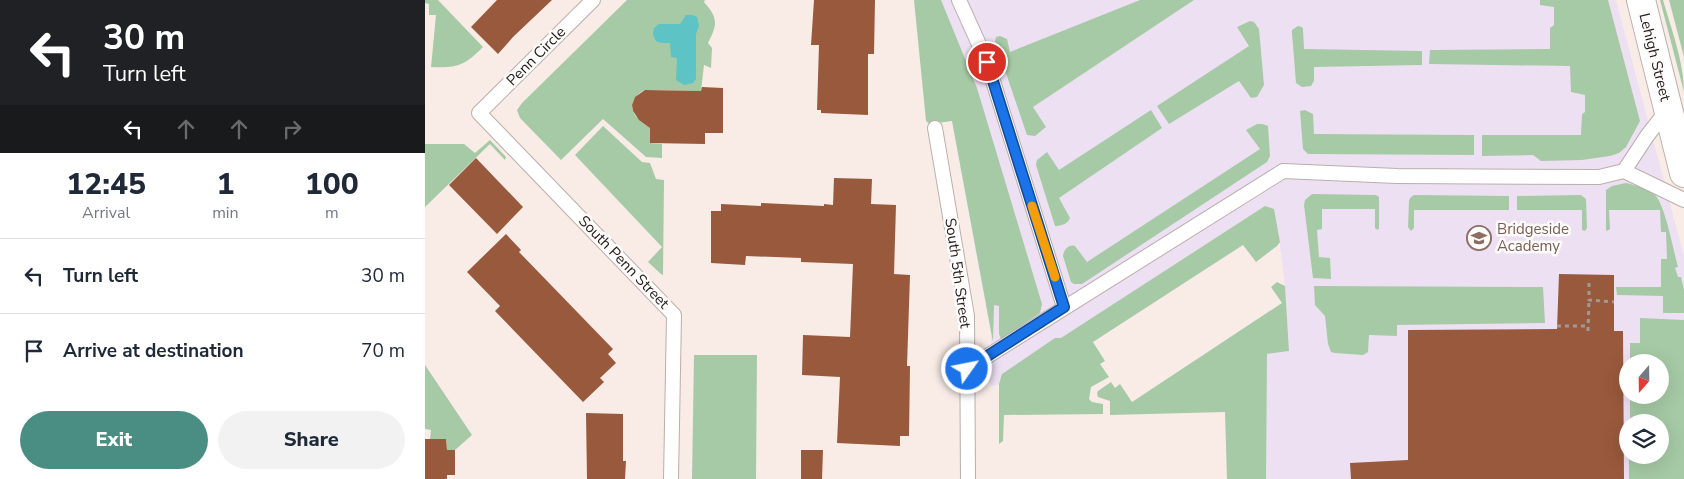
<!DOCTYPE html>
<html lang="en">
<head>
<meta charset="utf-8">
<style>
  body { margin:0; font-family:"Nunito Sans",sans-serif; background:#f2f2f3; color:#1f2937; height:100vh; display:flex; flex-direction:column; font-size:19px; white-space:nowrap }
  * { box-sizing:border-box; margin:0 }
  p { font-size:16px; color:#747a83 }
  .icon { flex:none; width:28px; height:28px; fill:none; stroke:currentColor; stroke-width:2; stroke-linecap:round; stroke-linejoin:round }
  .map { position:relative; flex:1; overflow:hidden }
  .sheet { display:flex; flex-direction:column; background:#fff; width:425px }
  .sheet>* { flex:none }
  .hud { background:#202124; color:#fff; overflow:hidden }
  .needle { width:32px; rotate:200deg }
  .controls { position:absolute; left:1194px; top:354px; display:grid; gap:10px }
  .controls a { display:grid; place-items:center; width:50px; height:50px; border-radius:50%; background:#fff; box-shadow:0 5px 20px #0002; font-size:25px }
  .pin { position:absolute; display:grid; place-items:center; width:42px; height:42px; color:#fff; margin:-21px; border:2px solid #fff; border-radius:50%; box-shadow:0 1px 5px #0007 }
  .me { position:absolute; width:55px; margin:-28px; rotate:57deg; stroke-linejoin:round; filter:drop-shadow(0 0 4px #0008) }
  .turn { display:flex; align-items:center; gap:18px; height:105px; padding:0 20px; font-size:22px }
  .turn .icon { width:65px; height:65px; stroke-width:2.5 }
  .turn b { display:block; font-size:35px; line-height:42px }
  .lanes { display:flex; align-items:center; height:48px; padding:0 20px; background:#0003; justify-content:center; gap:25px; direction:ltr }
  .lanes .off { opacity:.35 }
  .eta { display:flex; justify-content:space-evenly; align-items:center; height:85px; text-align:center }
  .eta b { font-size:30px; font-weight:800; line-height:35px }
  .cta { display:flex; gap:10px; margin-top:auto; padding:10px 20px }
  .cta a { flex:1; height:58px; border-radius:30px; background:#4a8e83; color:#fff; font-size:20px; font-weight:800; line-height:58px; text-align:center }
  .cta a+a { background:#f2f2f3; color:#1f2937 }
  ul { padding:0; list-style:none }
  li { display:flex; align-items:center; gap:15px; height:75px; padding:0 20px; border-top:1px solid #e0e1e3 }
  li div { flex:1 }
  li b { display:block; font-size:19px }
  li em { font-style:normal }
  main { display:flex; flex:1; min-height:0 }
  .map>svg:first-child { display:block }
  .education { fill:#eee0f3; fill-rule:evenodd }
  .green { fill:#a6caa5 }
  .water { fill:#5dc3c5 }
  .building { fill:#99593c }
  .lines { fill:none; stroke-linecap:round; stroke-linejoin:round }
  .lane-casing { stroke:#baafaa; stroke-width:16 }
  .primary-casing { stroke:#baafaa; stroke-width:30 }
  .path { stroke:#a29995; stroke-width:3; stroke-dasharray:4 4; stroke-linecap:butt }
  .lane { stroke:#fff; stroke-width:14 }
  .primary { stroke:#fff; stroke-width:28 }
  .route-casing { stroke:#114b97; stroke-width:12 }
  .route { stroke:#1a73e8; stroke-width:9 }
  .slow { stroke:#f59e0b; stroke-width:9 }
  .labels { text-anchor:middle; stroke-width:5; stroke-linejoin:round; paint-order:stroke }
  .street-label { font-size:15px; fill:#201c1a; stroke:#fefcfb }
  .education-label { font-size:15px; fill:#785e54; stroke:#fefcfb; text-anchor:start }
</style>
</head>
<body>
<main>
<section class="sheet">
<div class="hud">
<div class="turn"><svg class="icon" aria-label="left" viewBox="0 0 24 24"><path d="M17 20v-9H6M10 6l-5 5 5 5"/></svg><div><b>30 m</b>Turn left</div></div>
<div class="lanes"><svg class="icon" aria-label="left" viewBox="0 0 24 24"><path d="M17 20v-9H6M10 6l-5 5 5 5"/></svg><svg class="icon off" aria-label="ahead" viewBox="0 0 24 24"><path d="M12 20V5M6 11l6-6 6 6"/></svg><svg class="icon off" aria-label="ahead" viewBox="0 0 24 24"><path d="M12 20V5M6 11l6-6 6 6"/></svg><svg class="icon off" aria-label="right" viewBox="0 0 24 24"><path d="M7 20v-9h11M14 6l5 5-5 5"/></svg></div>
</div>
<div class="eta">
<div><b>12:45</b><p>Arrival</p></div>
<div><b>1</b><p>min</p></div>
<div><b>100</b><p>m</p></div>
</div>
<ul>
<li><svg class="icon" aria-label="left" viewBox="0 0 24 24"><path d="M17 20v-9H6M10 6l-5 5 5 5"/></svg><div><b>Turn left</b></div><em>30 m</em></li>
<li><svg class="icon" aria-label="arrive" viewBox="0 0 24 24"><path d="M6 21V4h12l-3 4 3 4H6"/></svg><div><b>Arrive at destination</b></div><em>70 m</em></li>
</ul>
<div class="cta"><a>Exit</a><a>Share</a></div>
</section>
<div class="map">
<svg width="1259" height="479" viewBox="0 0 1259 479">
  <rect width="100%" height="100%" fill="#f9ece7"/>
  <path class="education" d="M492,0H1191L1259,256V479H834L842,354L864,351L860,286L853,229L824,236L574,384L565,386L566,334L527,121ZM1202,362H1235V395H1202ZM1202,422H1235V455H1202Z"/>
  <g class="green">
    <path d="M0,0H13L58,47C39,66 33,68 6,67L11,15H4V4L0,3Z"/>
    <path d="M202,0H280L279,2C293,18 293,24 283,43L287,48L286,68L279,65L276,91L220,90C200,99 205,120 225,124V143L237,144V158L221,157L178,119L136,160L95,118L92,110L97,103Z"/>
    <path d="M489,0H516L552,88L617,304L615,313L576,339L574,334V306L569,305L568,342L527,121L505,124L501,121Z"/>
    <path d="M715,0H769L608,107L621,127L610,136L602,135L570,41L571,37L575,36L582,39L585,52Z"/>
    <path d="M1115,0H1183L1215,121L1201,147L1194,153L1185,156L1157,160L1116,161L1108,155L1057,156V135H1156L1157,114L1160,112V95L1146,92L1145,66L1004,64L1005,50L1125,49V28L1129,25V7L1115,5Z"/>
    <path d="M1235,0H1238C1246,28 1259,62 1259,92Z"/>
    <path d="M1244,0H1259V57Z"/>
    <path d="M825,21L829,22L834,29L839,85L832,97L826,98L814,81L744,124L732,106L824,46L812,27Z"/>
    <path d="M873,26L877,27L878,29L879,49L997,51V65L889,67V81L886,86L877,87L871,83L867,33V30Z"/>
    <path d="M726,110L737,128L634,198L645,218C643,224 636,226 630,226L611,165L612,160L622,152L634,170Z"/>
    <path d="M880,110L888,114L889,134L1049,135V155L883,154L878,149L875,111Z"/>
    <path d="M832,124H837L843,126L845,156L842,162L657,284H649L646,282L638,256C639,250 643,244 650,246L662,262L835,149L821,130Z"/>
    <path d="M178,126L217,162L225,163L231,179L239,180L238,275L236,274L223,262L237,247L150,155Z"/>
    <path d="M65,140L81,157L80,160L65,144L0,207V144H39L50,153Z"/>
    <path d="M1201,183C1210,185 1223,189 1230,195C1240,204 1249,253 1253,267L1250,268L1253,277H1256L1259,290V313H1238V296L1192,295L1191,287H1236V259H1242L1241,232H1236L1235,210H1184L1185,229L1182,231L1181,230V190L1187,186Z"/>
    <path d="M887,194L951,195L954,197V228L953,230L950,228V209H897V229L892,230L894,257L905,258L906,279L888,278L879,205L880,200Z"/>
    <path d="M989,195L1084,196V210H989V228L986,231L983,227L984,201L985,198Z"/>
    <path d="M1156,195L1161,199L1162,228L1160,231L1157,230V210H1092V196Z"/>
    <path d="M840,206L849,209L855,242L852,246L831,262L818,245L668,342L680,361L675,364L684,377L666,387L664,399L667,402L678,404V414L579,415L578,441L574,444V384L577,374L630,338H636Z"/>
    <path d="M852,282L860,286L864,351L842,354L841,479H802L800,412L685,415V401L673,397L672,393L673,391L686,382L690,388L695,384L707,402L857,303L846,287Z"/>
    <path d="M889,286L1118,287L1120,323L972,325V336L944,335L943,352L938,355L910,353L906,352L903,344L900,316L890,305Z"/>
    <path d="M1215,318L1259,320V479H1204V455H1235V422H1205V395H1235V362H1205V343H1215Z"/>
    <path d="M269,355H332L331,479H267Z"/>
    <path d="M0,365L47,435L30,450H22L21,439H5L6,430L0,429Z"/>
  </g>
  <path class="water" d="M261,15H267L272,17L274,26L271,34V79L268,83L259,85L251,80L252,58L246,57L245,43H236L231,41L228,35L229,28L234,24H255Z"/>
  <g class="building">
    <path d="M72,0H127L88,37L73,54L46,27Z"/>
    <path d="M389,0H450L449,54H443V115L396,113V110H392L394,45H386Z"/>
    <path d="M277,87L298,88V133H280V144L225,143V128L214,120L208,111L207,105L210,97L220,90L276,91Z"/>
    <path d="M51,158L98,207L72,234L24,185Z"/>
    <path d="M409,178L447,179L446,204L471,205L469,274L485,275L482,366H485L484,436H475V446L412,443L415,377L377,375L378,335L425,337L428,264L376,262V258L321,256L320,265L286,263V211H296V204L336,206V203L399,206V204L408,205Z"/>
    <path d="M81,234L96,250L94,252L188,349L183,354L191,363L175,378L179,382L158,402L70,311L75,306L42,272Z"/>
    <path d="M1134,274L1189,275V331H1198L1199,479H926L925,463L983,460V330L1132,329Z"/>
    <path d="M161,413L198,414V461H201L200,479H162Z"/>
    <path d="M0,439H21L22,450H30V475H22V479H0Z"/>
    <path d="M376,450H398L397,479H376Z"/>
  </g>
  <g class="lines">
    <defs>
      <g id="lane">
        <path d="M168,0L54,113L249,315L246,479"/>
        <path d="M534,0L562,62L639,307"/>
        <path d="M510,128L542,316L543,479"/>
        <path d="M1199,171L1222,136L1243,109"/>
        <path d="M542,369L858,171L972,176L1174,177L1199,171L1259,200"/>
      </g>
      <path id="primary" d="M1216,0L1259,173"/>
    </defs>
    <use href="#lane" class="lane-casing"/>
    <use href="#primary" class="primary-casing"/>
    <g class="path">
      <path d="M1164,283V300L1189,302"/>
      <path d="M1132,326H1163"/>
      <path d="M1163,331L1164,300"/>
    </g>
    <use href="#lane" class="lane"/>
    <use href="#primary" class="primary"/>
  </g>
  <g class="lines">
    <defs>
      <path id="route" d="M542,369L639,307L562,62"/>
    </defs>
    <use href="#route" class="route-casing"/>
    <use href="#route" class="route"/>
    <path class="slow" d="M607,206L630,277"/>
  </g>
  <defs>
    <symbol id="school-ring" viewBox="-11 -11 22 22"><circle r="9.5" fill="#fefcfb" stroke="#8d6e63" stroke-width="1.5"/><path d="M0-5L7-2L0 1L-7-2ZM-4 1L0 2.5L4 1V4Q0 6-4 4Z" fill="#8d6e63"/></symbol>
  </defs>
  <g fill-rule="evenodd">
    <use href="#school-ring" x="1040" y="224" width="28" height="28"/>
  </g>
  <g class="labels">
    <g class="street-label">
      <text transform="translate(111 56) rotate(-45)" y="5">Penn Circle</text>
      <text transform="translate(1230 57) rotate(76)" y="5">Lehigh Street</text>
      <text transform="translate(199 262) rotate(46)" y="5">South Penn Street</text>
      <text transform="translate(533 273) rotate(82)" y="5">South 5th Street</text>
    </g>
    <g class="education-label">
      <text x="1072" y="234">Bridgeside<tspan x="1072" dy="17">Academy</tspan></text>
    </g>
  </g>
</svg>
<div class="controls">
<a><svg class="needle" viewBox="-14 -14 28 28"><path d="M0-13l5 13h-10z" fill="#e53935"/><path d="M0 13l5-13h-10z" fill="#747a83"/></svg></a>
<a><svg class="icon" aria-label="layers" viewBox="0 0 24 24"><path d="M12 4l9 5-9 5-9-5zM3 14l9 5 9-5"/></svg></a>
</div>
<div class="pin" style="left:562px;top:62px;background:#d93025"><svg class="icon" aria-label="arrive" viewBox="0 0 24 24"><path d="M6 21V4h12l-3 4 3 4H6"/></svg></div>
<svg class="me" style="left:542px;top:369px" viewBox="-20 -20 40 40"><circle r="17" fill="#1a73e8" stroke="#fff" stroke-width="3"/><path d="M0-11L8 9 0 5-8 9z" fill="#fff"/></svg>
</div>
</main>
</body>
</html>
